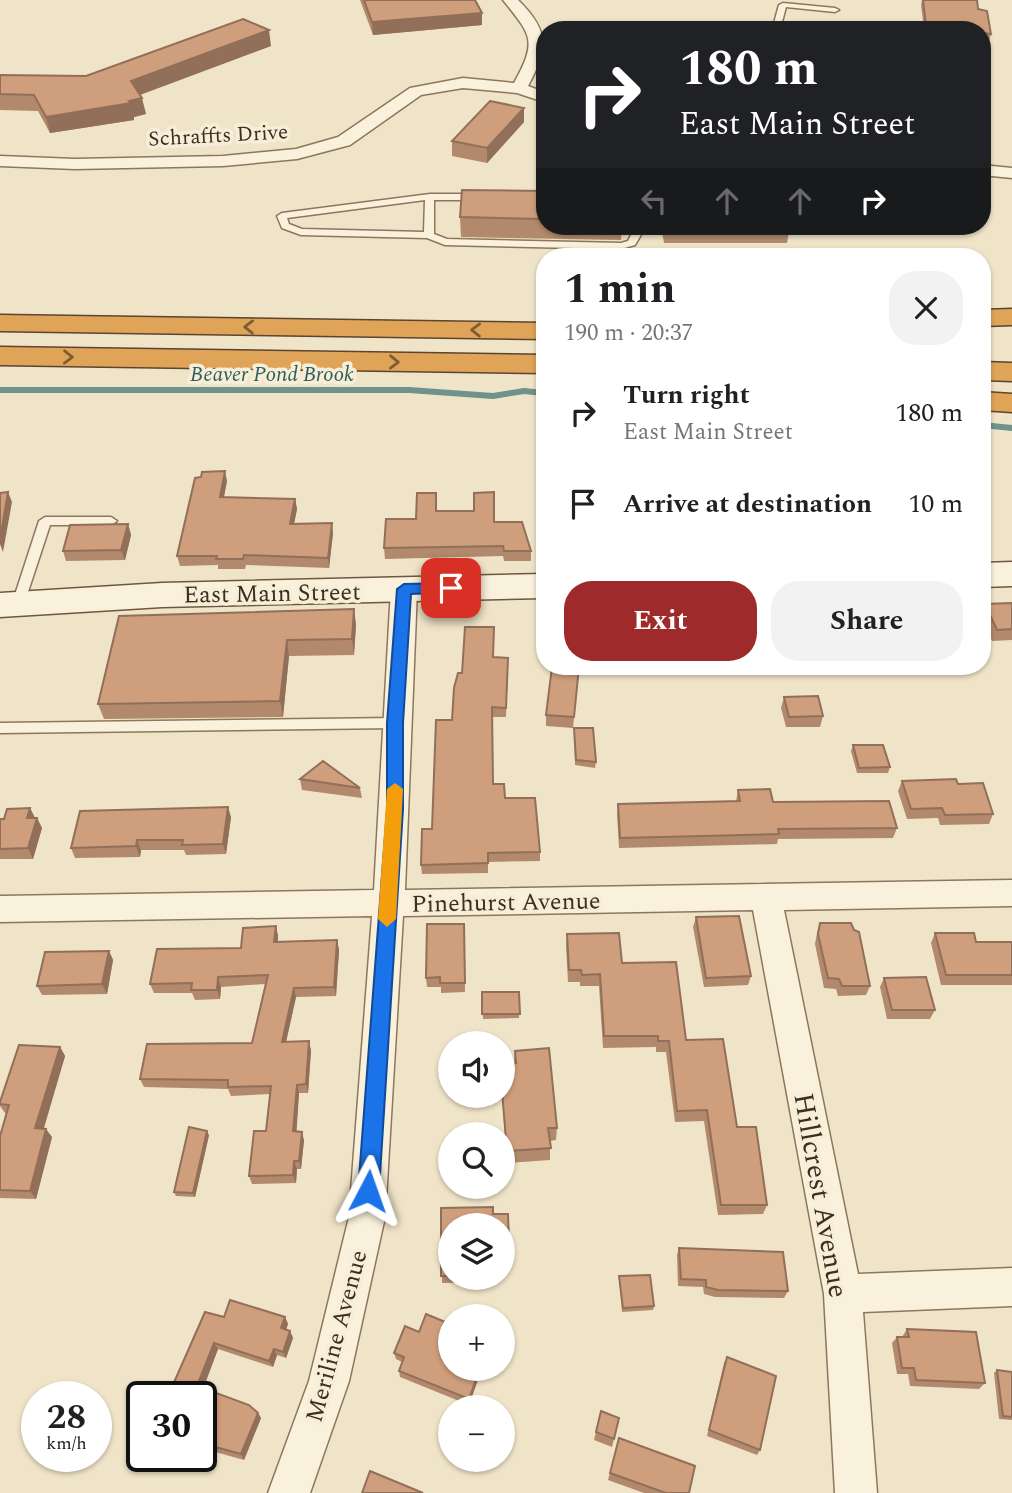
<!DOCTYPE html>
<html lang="en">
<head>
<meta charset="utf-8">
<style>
  body { margin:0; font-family:Spectral,serif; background:#f2f2f2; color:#202124; height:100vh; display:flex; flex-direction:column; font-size:26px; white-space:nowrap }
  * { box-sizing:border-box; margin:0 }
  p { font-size:23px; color:#757577 }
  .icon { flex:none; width:38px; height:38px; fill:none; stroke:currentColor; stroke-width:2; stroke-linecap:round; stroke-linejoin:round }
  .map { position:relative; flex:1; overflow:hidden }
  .panel { position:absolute; left:536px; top:248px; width:455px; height:427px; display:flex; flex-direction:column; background:#fff; border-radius:28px; box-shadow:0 2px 5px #0004 }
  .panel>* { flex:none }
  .hud { position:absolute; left:536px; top:21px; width:455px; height:214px; border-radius:28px; box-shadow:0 2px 5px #0004; background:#202124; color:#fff; overflow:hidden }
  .fabs { position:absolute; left:438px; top:1031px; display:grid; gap:14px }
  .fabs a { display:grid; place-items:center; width:77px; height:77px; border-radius:50%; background:#fff; box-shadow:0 2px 5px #0004; font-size:35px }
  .speed { position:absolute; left:21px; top:1381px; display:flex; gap:14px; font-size:35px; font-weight:700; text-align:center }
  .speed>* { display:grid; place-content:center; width:91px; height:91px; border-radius:50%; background:#fff; box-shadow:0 2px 5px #0004; line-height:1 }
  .speed small { font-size:18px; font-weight:400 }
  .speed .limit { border:4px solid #111; border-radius:10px; background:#fff; color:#111 }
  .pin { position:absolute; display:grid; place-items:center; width:60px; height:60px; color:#fff; margin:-30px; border-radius:14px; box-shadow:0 4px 10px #0006 }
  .me { position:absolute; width:77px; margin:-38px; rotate:4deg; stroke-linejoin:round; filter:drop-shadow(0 0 5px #0008) }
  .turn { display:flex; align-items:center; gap:24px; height:147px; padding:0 28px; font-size:32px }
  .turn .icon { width:91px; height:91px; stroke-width:2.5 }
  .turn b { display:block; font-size:49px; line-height:60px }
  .lanes { display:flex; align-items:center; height:66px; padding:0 28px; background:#0003; justify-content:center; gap:35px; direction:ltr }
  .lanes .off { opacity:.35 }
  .round { display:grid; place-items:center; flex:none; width:74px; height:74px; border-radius:28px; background:#f2f2f2 }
  .head { display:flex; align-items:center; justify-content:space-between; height:119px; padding:0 28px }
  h1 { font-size:42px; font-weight:700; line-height:52px }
  .cta { display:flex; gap:14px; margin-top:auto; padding:14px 28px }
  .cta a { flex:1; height:80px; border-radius:28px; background:#9e2a2b; color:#fff; font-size:28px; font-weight:700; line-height:80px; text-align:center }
  .cta a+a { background:#f2f2f2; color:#202124 }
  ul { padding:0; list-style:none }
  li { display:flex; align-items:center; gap:21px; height:91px; padding:0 28px }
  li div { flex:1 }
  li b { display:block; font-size:26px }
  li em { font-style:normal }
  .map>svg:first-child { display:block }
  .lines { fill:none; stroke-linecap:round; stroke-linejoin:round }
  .stream { stroke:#6f938a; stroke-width:6 }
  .lane-casing { stroke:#8d765c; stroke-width:3 }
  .street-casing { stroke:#8d765c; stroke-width:3 }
  .secondary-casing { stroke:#6f573f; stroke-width:3 }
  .highway-casing { stroke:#5b4430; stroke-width:3 }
  .lane { fill:#faf1dc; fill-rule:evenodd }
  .street { fill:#faf1dc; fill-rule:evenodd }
  .secondary { fill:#faf1dc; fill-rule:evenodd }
  .highway { fill:#e0a458; fill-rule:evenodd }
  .wall { fill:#b2896c }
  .shaded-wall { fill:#916f58 }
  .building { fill:#cf9f7d; stroke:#916f58; stroke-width:2 }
  .oneway { stroke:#7e5d36 }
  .route { fill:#1a73e8; stroke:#114b97; stroke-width:2 }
  .slow { fill:#f59e0b }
  .labels { text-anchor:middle; stroke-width:7; stroke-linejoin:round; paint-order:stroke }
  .far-street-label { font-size:21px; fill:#3d2e20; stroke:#f7eed8 }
  .far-water-label { font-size:21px; font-style:italic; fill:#2f5d5a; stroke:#f7eed8 }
  .street-label { font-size:24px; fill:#3d2e20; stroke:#f7eed8 }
  .near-street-label { font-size:28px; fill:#3d2e20; stroke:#f7eed8 }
</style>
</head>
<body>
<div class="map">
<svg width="1012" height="1493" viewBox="0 0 1012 1493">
  <rect width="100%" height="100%" fill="#f0e4c8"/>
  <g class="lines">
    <g class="stream">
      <path d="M0,390H409L493,396L524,391L544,393"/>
      <path d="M982,425L1012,428"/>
    </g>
    <defs>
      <g id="lane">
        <path d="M783,3L835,8L839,10L835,12L786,7L782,22L810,30H796L774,23L779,5Z"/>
        <path d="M430,194H480L484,197L480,200H434V234L447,239L621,243L628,241L632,233L631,226H639L642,233L635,245L621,249L445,245L427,238L301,235L282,228L277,216L282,213ZM425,200L424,232L302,229L289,224L287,218Z"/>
        <path d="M45,517H111L117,521L111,525H50L24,604L22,607H14L12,604L39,521Z"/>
        <path d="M395,718L402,723L395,728L0,733V723Z"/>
      </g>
      <g id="street">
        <path d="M503,0H518C550,31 548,49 528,86L544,92V102L517,93L463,88L421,95L350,145L297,159L223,166L75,169L0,166V156L75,159L223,156L296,149L338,137L410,88L463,78L514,83C538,40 531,35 503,0Z"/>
        <path d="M982,165L1012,168V178L982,175Z"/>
        <path d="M404,580L413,583L417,589L405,890L1012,880V906L784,910L858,1274L1012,1268V1306L863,1312L877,1493H835L824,1294L753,910L403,916L385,1217L349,1381L310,1493H268L309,1381L349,1217L372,916L0,922V896L374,890L391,589L395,583Z"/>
      </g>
      <g id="secondary">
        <path d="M1012,562V586L982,587V563Z"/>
        <path d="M544,574V598L162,607L0,617V593L162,583Z"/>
      </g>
      <g id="highway">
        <path d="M1012,309V325L982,326V310Z"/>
        <path d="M0,315L544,323V339L0,331Z"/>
        <path d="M0,347L544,355V373L0,365Z"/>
        <path d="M982,362L1012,363V381L982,380Z"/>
        <path d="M982,392L1012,394V412L982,410Z"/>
      </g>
    </defs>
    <use href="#lane" class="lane-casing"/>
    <use href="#street" class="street-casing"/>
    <use href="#secondary" class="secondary-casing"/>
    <use href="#highway" class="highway-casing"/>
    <use href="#lane" class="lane"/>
    <use href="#street" class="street"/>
    <use href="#secondary" class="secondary"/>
    <use href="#highway" class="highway"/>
  </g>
  <g class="wall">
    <path d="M360,0H475L482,13V25L373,35Z"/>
    <path d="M922,0H977L978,9L991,34L989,41L982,40V30H924L921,5Z"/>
    <path d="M271,46L140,95L146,114L134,117V120L50,133L38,111L0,110V75L86,76Z"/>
    <path d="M524,122L487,163L452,156V141Z"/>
    <path d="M544,191V226H626H622L621,240L461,237L460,217Z"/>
    <path d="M661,226H790L787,243H664Z"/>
    <path d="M227,481L224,497L295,499L297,509L294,524L333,533L329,568L246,565L245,569H218V565L180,566L177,556Z"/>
    <path d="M436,511L494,522L531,551V561H504L503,556L385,559L384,548L416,519Z"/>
    <path d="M128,524L131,535L125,560L66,561L63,551Z"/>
    <path d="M1012,603V640L992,641L982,617V613L985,604Z"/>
    <path d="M354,609L356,625L354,655L289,656L283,717L104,719L98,704Z"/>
    <path d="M494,637L493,657L508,668L506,717H493V784L505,798L540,852V861L488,862V873L422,874L421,865L432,829L462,673Z"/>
    <path d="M579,667L573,728L546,726V715Z"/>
    <path d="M756,667H792V669H757Z"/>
    <path d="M784,697L823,716L820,727H786L781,708Z"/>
    <path d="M574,728L596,762L595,768L575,765Z"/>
    <path d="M853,745L890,767L888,773H857L851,751Z"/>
    <path d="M300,779L360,788L362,798L302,790Z"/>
    <path d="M902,781L958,784L993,814L989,824L940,825L938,818L907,819L898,791Z"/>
    <path d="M738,790L773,802L897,828L893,838L778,839L777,844L619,848L617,814L618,804L736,801Z"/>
    <path d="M30,808L35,818H37L42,828L33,859H0V819H4Z"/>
    <path d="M231,817L226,854L186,855L184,850H141L140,857L75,858L71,848Z"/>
    <path d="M696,917L751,976L748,985L704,987L693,927Z"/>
    <path d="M820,923L870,986L866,995L838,996L836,989L824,988L815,944L817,933Z"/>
    <path d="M464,924L465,992L441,993V987H427L426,978Z"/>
    <path d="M276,926L278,936V942L337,940L339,950L336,996L296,997L286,1042L311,1050L308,1093H299L296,1131L304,1140L301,1169H297L296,1183L252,1184L249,1176L266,1131L270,1094L231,1096L228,1089L144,1087L140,1079L252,1043L265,984L221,987L220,999L195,1000L192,993H154L150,984L241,948Z"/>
    <path d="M935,933L976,942H1012V985H941L931,943Z"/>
    <path d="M567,934L622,963L686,1040L737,1127L767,1205L763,1214L718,1215L704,1121L675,1122L666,1052H656V1047L603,1048L599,986H580V982H568L566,946Z"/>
    <path d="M109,951L113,960L107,994L42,995L37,986Z"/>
    <path d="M884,978L935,1010L930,1019H887L880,987Z"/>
    <path d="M482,992H519V1018L483,1019Z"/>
    <path d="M60,1047L65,1056L44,1128L52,1137L36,1199L0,1198V1136L6,1113H5L0,1106V1102Z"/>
    <path d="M515,1051L557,1128L556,1140L550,1141V1160L507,1163L502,1096L506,1078L505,1064L514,1063Z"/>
    <path d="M209,1135L195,1197L176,1196L174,1192Z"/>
    <path d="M493,1207V1214H508L509,1248H502V1225H450V1278H493V1282L442,1283L441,1208Z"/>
    <path d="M679,1248L788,1291L784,1298L715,1297L704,1294L703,1287L678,1286L677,1255Z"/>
    <path d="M619,1276L654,1306L653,1310L622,1312L619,1280Z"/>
    <path d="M224,1317H285L288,1324L286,1330L290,1331L293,1338L286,1358L277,1355L273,1367L218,1349L203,1388L258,1413L261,1418L244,1460L201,1448V1396H168Z"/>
    <path d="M907,1329L985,1383L979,1389L910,1386L908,1374H897L892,1343L897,1337H902Z"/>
    <path d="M394,1353L482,1368L469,1405L400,1377L399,1371L402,1362L396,1359Z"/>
    <path d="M727,1357L760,1450L757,1455L707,1436L724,1363Z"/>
    <path d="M997,1370L1012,1372V1420L999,1419L994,1373Z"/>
    <path d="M601,1411L619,1418L612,1447L594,1440Z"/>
    <path d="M619,1438L689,1493H644L608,1480Z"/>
  </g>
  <g class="shaded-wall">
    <path d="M482,13V25L373,35L372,22Z"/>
    <path d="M269,30L271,46L134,97L131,81Z"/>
    <path d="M142,98L146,114L134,117V120L50,133L46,117Z"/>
    <path d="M524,108V122L487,163V148Z"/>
    <path d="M225,471L227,481L222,506L220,497Z"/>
    <path d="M8,492L12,502L3,552L0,544V539Z"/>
    <path d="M295,499L297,509L292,533L290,524Z"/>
    <path d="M332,523L333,533L329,568L328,558Z"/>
    <path d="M128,524L131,535L125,560L121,550Z"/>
    <path d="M354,609L356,625L354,655L352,639Z"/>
    <path d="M287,640L289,656L283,717L280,701Z"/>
    <path d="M228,807L231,817L226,854L223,844Z"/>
    <path d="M30,808L35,818H27Z"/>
    <path d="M37,818L42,828L33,859L28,848Z"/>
    <path d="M137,840L141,850L140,857L136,846Z"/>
    <path d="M276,926L278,936L277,952L274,942Z"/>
    <path d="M337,940L339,950L336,996L334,987Z"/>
    <path d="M109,951L113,960L107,994L102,984Z"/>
    <path d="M218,977L221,987L220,999L217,990Z"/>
    <path d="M294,988L296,997L284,1051L282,1042Z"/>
    <path d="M309,1041L311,1050L308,1093L306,1084Z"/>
    <path d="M60,1047L65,1056L41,1137L35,1128Z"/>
    <path d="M297,1085L299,1093L296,1140L293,1131Z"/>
    <path d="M46,1129L52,1137L36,1199L30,1191Z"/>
    <path d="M207,1131L209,1135L195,1197L193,1193Z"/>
    <path d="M302,1132L304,1140L301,1169L299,1161Z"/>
    <path d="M294,1161L297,1169L296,1183L293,1175Z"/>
    <path d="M285,1317L288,1324L284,1335L281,1328Z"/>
    <path d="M290,1331L293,1338L286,1358L283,1352Z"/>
    <path d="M214,1343L218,1349L202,1392L197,1386Z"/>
    <path d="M274,1349L277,1355L273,1367L269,1361Z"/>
    <path d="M480,1368H482L469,1405V1399Z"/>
    <path d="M258,1413L261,1418L244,1460L241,1454Z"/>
  </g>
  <g class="building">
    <path d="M364,0H475L482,13L372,22Z"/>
    <path d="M923,0H977L978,9L987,11L991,34L982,33V30H948L931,28L926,25Z"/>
    <path d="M243,19L269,30L131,81L142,98L129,101L131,103L46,117L34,95L0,94V75L86,76Z"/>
    <path d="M490,101L524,108L487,148L452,141Z"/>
    <path d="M462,190L544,191V219L460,217Z"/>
    <path d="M225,471L220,497L295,499L290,524L332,523L328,558L244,555L243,559H216L217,556H177L195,478L201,477L202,472Z"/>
    <path d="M8,492L0,539V493Z"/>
    <path d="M494,492V522H522L531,551H504L503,546L384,548L386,519H416L417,493H436V511H474V493Z"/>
    <path d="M128,524L121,550L63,551L70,525Z"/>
    <path d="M1012,603V629L997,630L985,604Z"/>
    <path d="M354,609L352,639L287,640L280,701L98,704L119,616Z"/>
    <path d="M465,627H494L493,657L508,658L506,708L492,707L493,784H504L505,798H535L540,852L488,853V863L421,865L422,829H432L436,720H452L454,688L458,673H462Z"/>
    <path d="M552,667H579L574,717L546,715Z"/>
    <path d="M818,696L823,716L789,717L784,697Z"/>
    <path d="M574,728H593L596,762L576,760Z"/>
    <path d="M853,745H883L890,767L859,768Z"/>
    <path d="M323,761L360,788L300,779Z"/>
    <path d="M956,779L958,784L983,783L993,814L945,815L942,808L911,809L902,781Z"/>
    <path d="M770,789L773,802L889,801L897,828L778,829L779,834L620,838L618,804L740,801L738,790Z"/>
    <path d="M228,807L223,844L182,845L183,840H137L136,846L71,848L80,811Z"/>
    <path d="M30,808L27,818H37L28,848L0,849V819H4L7,809Z"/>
    <path d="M739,916L751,976L706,978L696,917Z"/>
    <path d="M820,923H851L854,930L859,932L870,986H842L839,979L828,978L818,934Z"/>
    <path d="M427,924H464L465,983H440V977L426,978Z"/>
    <path d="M276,926L274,942L337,940L334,987L294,988L282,1042L309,1041L306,1084L297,1085L293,1131L302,1132L299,1161H294L293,1175L249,1176L254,1131H266L271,1086L228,1087V1080L140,1079L147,1044L252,1043L268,975L218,977L217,990H191L192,983L150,984L157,949L241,948L243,928Z"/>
    <path d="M619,933L622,963L676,962L686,1040L723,1039L737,1127H756L767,1205H721L707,1110L677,1111L669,1041H658V1036H604L600,974L582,975L581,970H569L567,934Z"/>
    <path d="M935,933H974L976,942H1012V975H946Z"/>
    <path d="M109,951L102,984L37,986L45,952Z"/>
    <path d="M926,977L935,1010H892L884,978Z"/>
    <path d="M482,992H519L520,1014H482Z"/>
    <path d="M19,1045L60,1047L35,1128L46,1129L30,1191L0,1190V1136L9,1105L0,1104V1102Z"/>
    <path d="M549,1048L557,1128H548L551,1148L507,1151L502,1091V1079L507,1078L505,1064L516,1063L515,1051Z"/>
    <path d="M189,1127L207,1131L193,1193L174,1192Z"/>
    <path d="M493,1207V1214H508L509,1241H502V1225H450V1276H441V1208Z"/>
    <path d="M679,1248L783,1252L788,1291L718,1290L706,1287V1280L681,1279Z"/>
    <path d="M650,1275L654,1306L623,1308L619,1276Z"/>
    <path d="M230,1300L285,1317L281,1328L290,1331L283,1352L274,1349L269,1361L214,1343L197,1386L249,1405L258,1413L241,1454L201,1443V1396H168L205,1312L224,1317Z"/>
    <path d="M426,1314L450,1324V1368H480L469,1399L399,1371L404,1357L394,1353L405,1326L419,1332Z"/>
    <path d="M907,1329L976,1332L985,1383L916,1380L914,1368H902L897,1337H909Z"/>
    <path d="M727,1357L776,1376L760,1450L709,1430Z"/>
    <path d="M997,1370L1012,1372V1417L1003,1416Z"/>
    <path d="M601,1411L619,1418L614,1439L596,1432Z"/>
    <path d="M619,1438L695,1466L689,1493H666L610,1473Z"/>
    <path d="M370,1471L423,1493H362Z"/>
  </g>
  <defs><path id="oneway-chevron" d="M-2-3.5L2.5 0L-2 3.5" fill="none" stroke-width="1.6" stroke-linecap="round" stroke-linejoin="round" transform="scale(1.75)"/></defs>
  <g class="oneway">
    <use href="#oneway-chevron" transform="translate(249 327) rotate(-179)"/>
    <use href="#oneway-chevron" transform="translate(476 330) rotate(-179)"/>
    <use href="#oneway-chevron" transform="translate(68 357) rotate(1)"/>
    <use href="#oneway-chevron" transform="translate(394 362) rotate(1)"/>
  </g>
  <path class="route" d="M451,583L456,585V592L411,594L403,723V809L379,1191L376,1198L368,1201L361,1198L358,1191L387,809V723L397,589L404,584Z"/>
  <path class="slow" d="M395,783L403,789L396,919L387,927L378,919L387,789Z"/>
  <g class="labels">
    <g class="far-street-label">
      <text transform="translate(218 135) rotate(-3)" y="7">Schraffts Drive</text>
    </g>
    <g class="far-water-label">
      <text x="272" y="381">Beaver Pond Brook</text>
    </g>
    <g class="street-label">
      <text transform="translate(272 593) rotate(-1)" y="8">East Main Street</text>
      <text transform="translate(506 902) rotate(-1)" y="8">Pinehurst Avenue</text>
      <text transform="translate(336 1336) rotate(-75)" y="8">Meriline Avenue</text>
    </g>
    <g class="near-street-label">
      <text transform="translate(822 1195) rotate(80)" y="10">Hillcrest Avenue</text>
    </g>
  </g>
</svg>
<div class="fabs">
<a><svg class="icon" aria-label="sound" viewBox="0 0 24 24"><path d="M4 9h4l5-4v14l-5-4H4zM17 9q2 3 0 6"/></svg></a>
<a><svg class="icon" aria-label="search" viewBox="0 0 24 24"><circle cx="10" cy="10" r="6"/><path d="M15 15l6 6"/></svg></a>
<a><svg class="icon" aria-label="layers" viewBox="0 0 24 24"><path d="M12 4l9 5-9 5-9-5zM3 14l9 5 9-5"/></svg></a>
<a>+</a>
<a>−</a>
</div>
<div class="speed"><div>28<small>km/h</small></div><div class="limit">30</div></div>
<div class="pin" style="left:451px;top:588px;background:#d93025"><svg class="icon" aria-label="arrive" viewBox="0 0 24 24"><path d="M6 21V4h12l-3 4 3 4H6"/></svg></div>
<svg class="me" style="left:368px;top:1191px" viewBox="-20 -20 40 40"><path d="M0-17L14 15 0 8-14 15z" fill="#1a73e8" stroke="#fff" stroke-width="4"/></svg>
<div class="hud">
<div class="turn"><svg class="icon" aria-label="right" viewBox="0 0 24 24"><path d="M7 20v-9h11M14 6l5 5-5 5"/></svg><div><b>180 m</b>East Main Street</div></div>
<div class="lanes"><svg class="icon off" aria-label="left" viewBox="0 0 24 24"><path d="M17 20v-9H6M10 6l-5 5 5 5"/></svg><svg class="icon off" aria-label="ahead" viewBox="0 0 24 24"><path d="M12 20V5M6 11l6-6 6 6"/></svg><svg class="icon off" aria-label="ahead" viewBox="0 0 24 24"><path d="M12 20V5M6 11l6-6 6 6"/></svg><svg class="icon" aria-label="right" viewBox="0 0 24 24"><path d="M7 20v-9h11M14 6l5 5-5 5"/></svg></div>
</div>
<section class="panel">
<div class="head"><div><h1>1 min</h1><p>190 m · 20:37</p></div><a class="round"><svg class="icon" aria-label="close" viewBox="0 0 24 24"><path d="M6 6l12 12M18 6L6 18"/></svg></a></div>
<ul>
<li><svg class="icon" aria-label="right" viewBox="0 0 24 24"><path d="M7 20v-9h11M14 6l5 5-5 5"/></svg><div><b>Turn right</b><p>East Main Street</p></div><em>180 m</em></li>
<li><svg class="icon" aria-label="arrive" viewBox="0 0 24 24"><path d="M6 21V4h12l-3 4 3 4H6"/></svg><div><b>Arrive at destination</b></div><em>10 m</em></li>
</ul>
<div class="cta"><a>Exit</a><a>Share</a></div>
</section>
</div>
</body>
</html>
